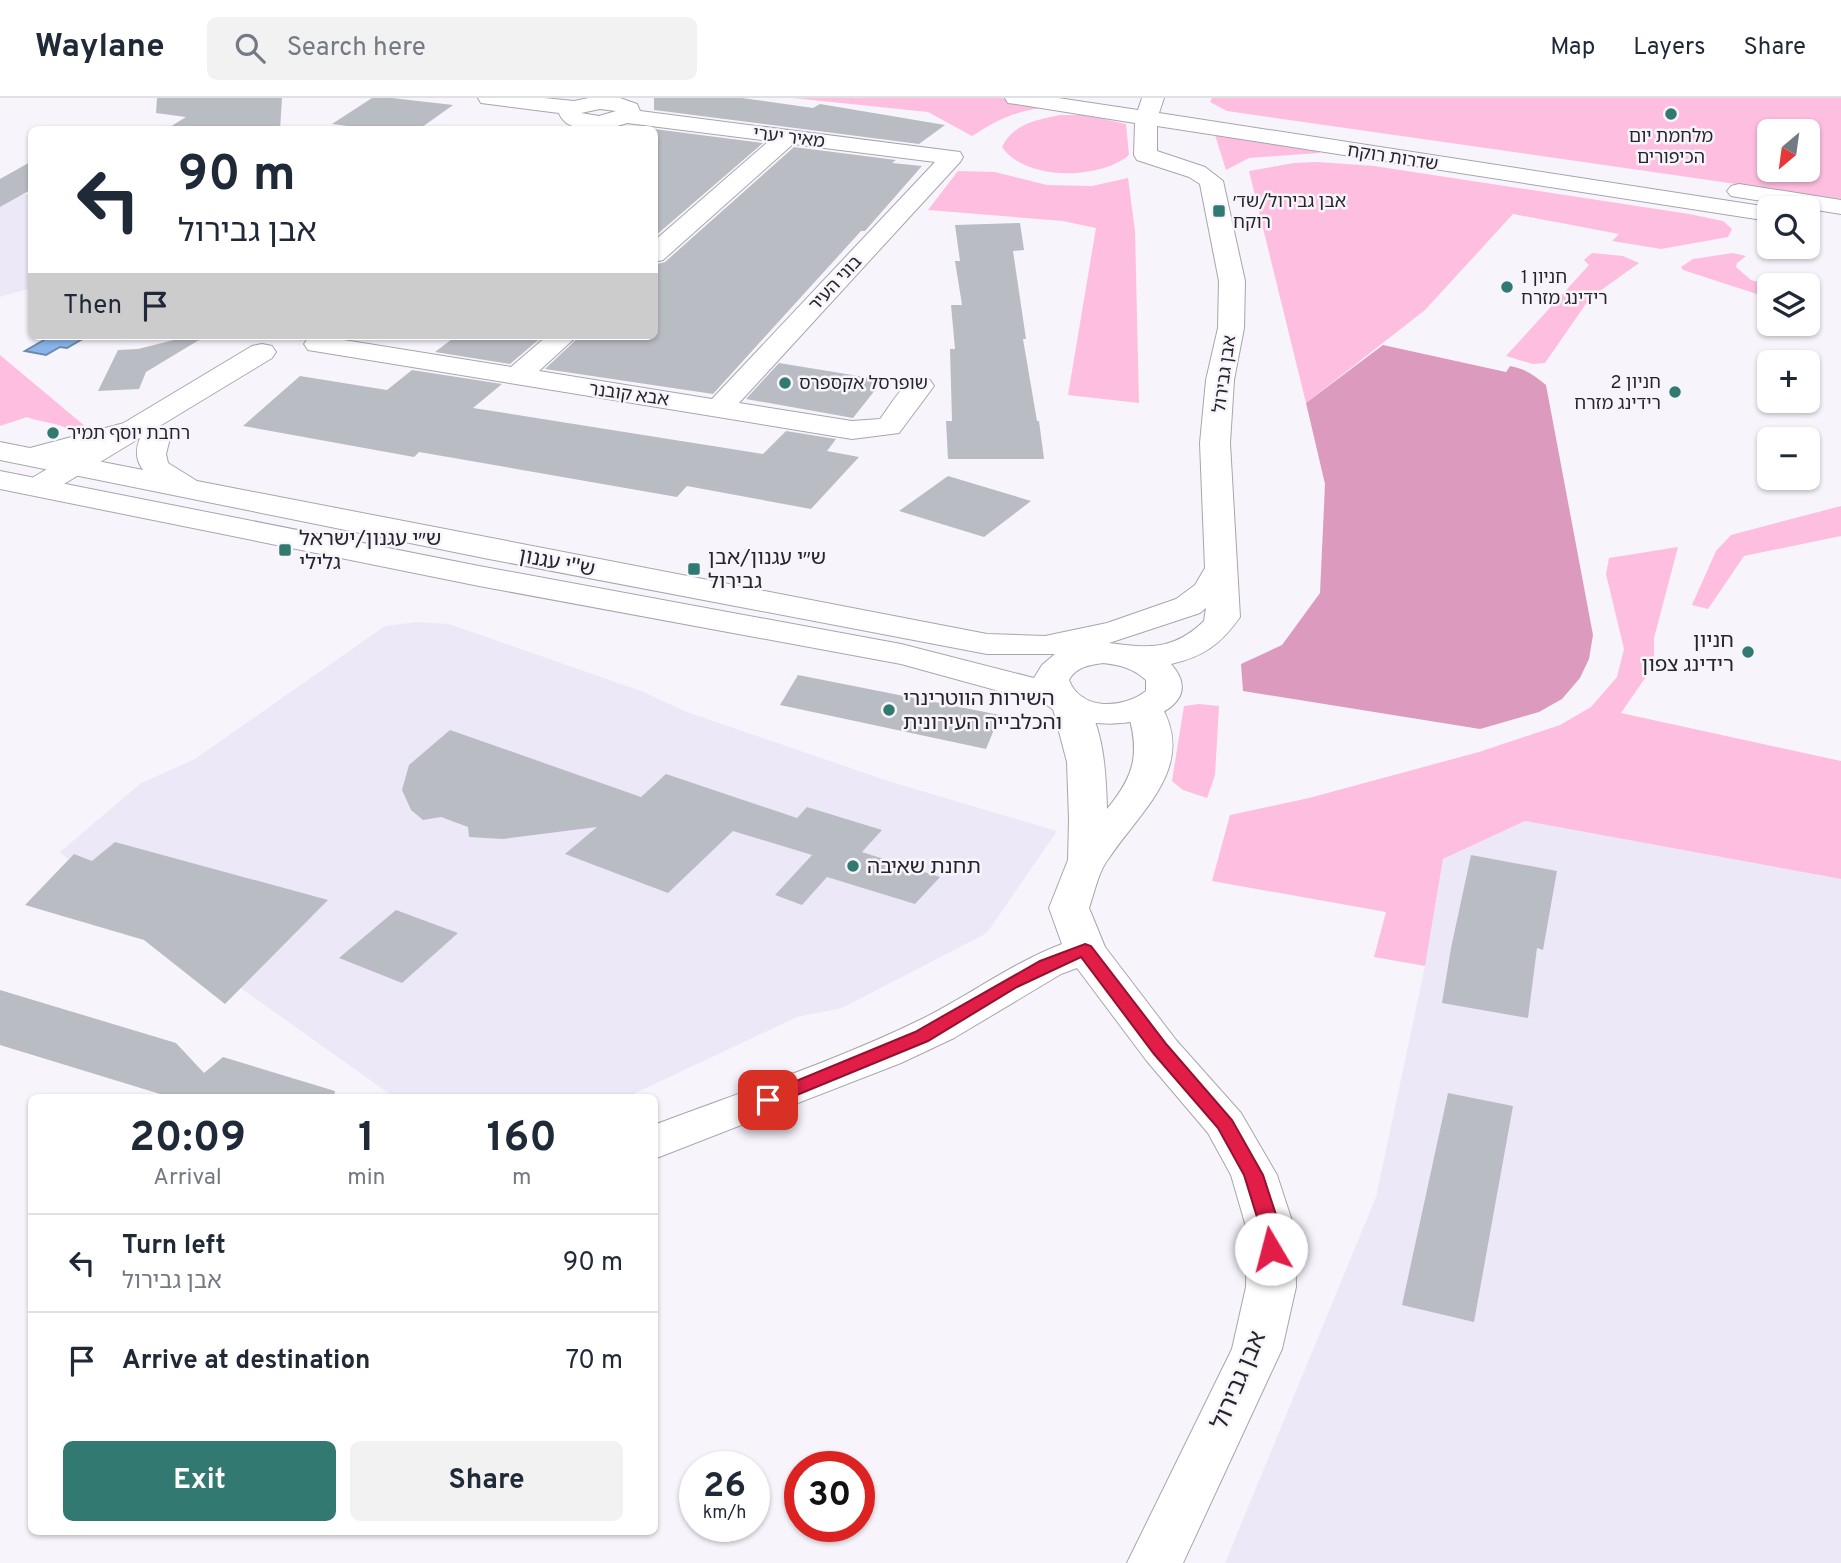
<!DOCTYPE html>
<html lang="en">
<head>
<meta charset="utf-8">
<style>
  body { margin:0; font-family:Overpass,"Noto Sans Hebrew",sans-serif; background:#f2f2f3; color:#1f2937; height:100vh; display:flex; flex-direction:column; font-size:26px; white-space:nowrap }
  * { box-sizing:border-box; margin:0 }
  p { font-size:23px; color:#747a83 }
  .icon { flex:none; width:38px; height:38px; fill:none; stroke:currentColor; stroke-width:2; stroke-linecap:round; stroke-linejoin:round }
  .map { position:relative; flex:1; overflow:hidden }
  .details { position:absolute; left:28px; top:996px; width:630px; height:441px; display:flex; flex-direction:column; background:#fff; border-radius:10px; box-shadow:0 2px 5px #0004 }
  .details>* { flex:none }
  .banner { position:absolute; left:28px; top:28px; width:630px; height:214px; border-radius:10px; box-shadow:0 2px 5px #0004; background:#fff; color:#1f2937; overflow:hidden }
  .needle { width:46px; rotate:209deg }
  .fabs { position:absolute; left:1757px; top:21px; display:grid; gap:14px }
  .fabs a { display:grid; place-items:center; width:63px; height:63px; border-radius:10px; background:#fff; box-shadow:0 2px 5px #0004; font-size:35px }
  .speed { position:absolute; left:679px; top:1353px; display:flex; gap:14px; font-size:35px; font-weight:700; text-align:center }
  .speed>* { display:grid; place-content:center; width:91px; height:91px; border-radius:50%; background:#fff; box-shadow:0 2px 5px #0004; line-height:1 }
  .speed small { font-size:18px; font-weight:400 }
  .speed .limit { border:10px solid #d22; background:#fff; color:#111 }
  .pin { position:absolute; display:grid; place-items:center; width:60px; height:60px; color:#fff; margin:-30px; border-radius:14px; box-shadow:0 4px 10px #0006 }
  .me { position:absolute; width:77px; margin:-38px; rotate:352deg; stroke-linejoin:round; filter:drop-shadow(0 0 5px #0008) }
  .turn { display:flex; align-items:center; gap:24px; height:147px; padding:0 35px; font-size:32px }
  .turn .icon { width:91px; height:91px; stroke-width:2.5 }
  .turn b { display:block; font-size:49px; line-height:60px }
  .then { display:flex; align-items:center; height:66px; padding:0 35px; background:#0003; gap:14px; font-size:26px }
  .eta { display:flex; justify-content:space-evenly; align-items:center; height:119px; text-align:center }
  .eta b { font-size:42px; font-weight:700; line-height:49px }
  .cta { display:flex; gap:14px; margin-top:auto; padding:14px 35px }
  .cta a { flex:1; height:80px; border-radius:10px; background:#327972; color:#fff; font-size:28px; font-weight:700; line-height:80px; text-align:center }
  .cta a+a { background:#f2f2f3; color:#1f2937 }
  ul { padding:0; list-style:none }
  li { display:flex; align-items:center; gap:21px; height:98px; padding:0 35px; border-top:2px solid #e0e1e3 }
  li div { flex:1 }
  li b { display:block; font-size:26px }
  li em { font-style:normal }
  header { display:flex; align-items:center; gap:42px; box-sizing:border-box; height:98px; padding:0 35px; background:#fff; border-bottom:2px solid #e0e1e3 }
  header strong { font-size:33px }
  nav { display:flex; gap:38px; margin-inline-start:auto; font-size:24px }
  .search { width:490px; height:63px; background:#f2f2f3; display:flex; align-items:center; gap:18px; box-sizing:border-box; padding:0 24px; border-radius:10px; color:#747a83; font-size:26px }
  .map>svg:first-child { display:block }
  .built { fill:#ede8f8 }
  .green { fill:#febee0; fill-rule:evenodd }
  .forest { fill:#dc9bbe }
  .water { fill:#8ab4ea; stroke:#6c89b0; stroke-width:2 }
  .building { fill:#babcc4 }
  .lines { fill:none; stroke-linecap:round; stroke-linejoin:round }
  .street-casing { stroke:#a7a5ad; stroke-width:2 }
  .secondary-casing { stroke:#a7a5ad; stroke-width:2 }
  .street { fill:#fff; fill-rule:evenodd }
  .secondary { fill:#fff; fill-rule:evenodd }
  .route { fill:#e11d48; stroke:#92132f; stroke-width:2 }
  .poi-dot { fill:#327972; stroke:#f7f4fc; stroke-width:2.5 }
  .labels { text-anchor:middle; stroke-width:5; stroke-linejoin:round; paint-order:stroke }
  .far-poi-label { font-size:18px; fill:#262529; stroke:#f7f4fc; text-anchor:start }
  .far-street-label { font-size:18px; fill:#262529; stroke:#f7f4fc }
  .poi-label { font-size:21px; fill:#262529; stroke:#f7f4fc; text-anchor:start }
  .street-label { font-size:21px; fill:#262529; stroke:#f7f4fc }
  .near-street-label { font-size:24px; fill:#262529; stroke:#f7f4fc }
</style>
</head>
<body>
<header>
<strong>Waylane</strong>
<div class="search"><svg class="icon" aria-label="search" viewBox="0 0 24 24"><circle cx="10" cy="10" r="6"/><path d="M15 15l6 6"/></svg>Search here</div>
<nav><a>Map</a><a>Layers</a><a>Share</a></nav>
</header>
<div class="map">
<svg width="1841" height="1465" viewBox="0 0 1841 1465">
  <rect width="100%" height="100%" fill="#f7f4fc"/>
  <g class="built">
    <path d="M0,92L32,98L31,190L0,199Z"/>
    <path d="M417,524L449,526L641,593L687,614L891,684L1057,733L987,835L842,910L797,919L627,999H394L104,793L60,754L141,685L195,661L385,528Z"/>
    <path d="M1525,723L1841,781V1465H1225L1376,1099L1425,868L1443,761Z"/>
  </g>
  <g class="green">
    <path d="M793,0H1001L1056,8C1017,13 1005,17 972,38L928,14Z"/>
    <path d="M1212,0H1841V101L1227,13L1210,4ZM1769,33H1808V72H1769Z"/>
    <path d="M1060,17H1085L1126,26L1129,57C1100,82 1025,83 1002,49C1013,26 1036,22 1060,17Z"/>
    <path d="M1215,37L1319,53V55L1249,60L1226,72Z"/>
    <path d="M1318,64L1374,68L1689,116L1723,123L1732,131L1728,139L1661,151L1612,143L1619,136L1513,116L1425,212L1306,305L1249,73L1294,65Z"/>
    <path d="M958,73L995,74L1047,87L1092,88L1128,80L1135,133L1139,305L1068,297L1096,130L1063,123L928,112Z"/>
    <path d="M1592,155L1623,158L1639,165L1590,200L1545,265L1533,266L1506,258L1589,167L1584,162Z"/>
    <path d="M1733,155L1746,158L1737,165L1736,169L1751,182L1772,187H1769V200L1683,172L1681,169L1693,161Z"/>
    <path d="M0,257L86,329L67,331C60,325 39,324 27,319L0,328Z"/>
    <path d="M1841,408V438L1744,458L1708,511L1692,507L1716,453L1731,437Z"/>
    <path d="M1678,449L1654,540V567L1621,615L1841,663V781L1525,723L1443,761L1425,868L1374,859L1386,814L1212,783L1230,717L1309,700L1479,654L1560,627L1591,609L1617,579L1624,551L1606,476L1609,460Z"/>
    <path d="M1199,606L1219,608L1215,677L1207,700L1183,692L1172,683L1184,608Z"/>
  </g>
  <path class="forest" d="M1383,247L1506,274L1510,268C1526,271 1534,277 1546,287L1593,537L1589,561L1580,580L1562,601L1539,614L1480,631L1243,593L1241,566L1282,547L1320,495L1325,386L1306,305Z"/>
  <path class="water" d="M51,238L84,240L67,250L60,249L46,257L25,253Z"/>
  <g class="building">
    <path d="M157,0H282L280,32H165L186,19L156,15Z"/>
    <path d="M372,0H392L453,7L418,32H380L332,26Z"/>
    <path d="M654,0H742L813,10L820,6L945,27L919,46L654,12Z"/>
    <path d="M654,31L763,45L654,139Z"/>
    <path d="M794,49L896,62L892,65L922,68L865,133H861L713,296L545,271L580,238H654V167L665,164Z"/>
    <path d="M32,63V91L0,109V81Z"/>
    <path d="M1020,125L1024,152L1013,153L1026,241H1023L1037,323H1039L1044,361H948L946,323H952L950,251H955L951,207H962L955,163H960L955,127Z"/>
    <path d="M190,238H197L199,242L146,274L139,291L98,293L118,252L138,251Z"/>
    <path d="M456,238H543L510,266L435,254Z"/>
    <path d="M779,265L883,282L853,320L746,301Z"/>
    <path d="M412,272L502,286L473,310L763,356L786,333L836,341L827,353L859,359L811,411L687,388L677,399L419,354L414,359L243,328L300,278L387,292Z"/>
    <path d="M948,378L1031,403L984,439L899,413Z"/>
    <path d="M798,577L1000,617L986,651L780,607Z"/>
    <path d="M450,632L641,699L666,676L797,720L807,709L882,732L862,754L940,779L915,806L827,779L802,807L775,797L812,757L733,733L668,795L565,756L597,729L503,741L469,739L468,729L441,719L423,722L411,712L402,692L409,667Z"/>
    <path d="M115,744L328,802L225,906L144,842L25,807L74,756L92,763Z"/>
    <path d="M1471,757L1557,773L1543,852L1537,850L1528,920L1442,905L1451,850Z"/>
    <path d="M396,812L458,835L402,885L339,860Z"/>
    <path d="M0,892L176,945L204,975L223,959L335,993L334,999H170L0,947Z"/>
    <path d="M1448,995L1513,1008L1474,1224L1402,1207Z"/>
  </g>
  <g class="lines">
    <defs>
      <g id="street">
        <path d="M478,0H544L574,3L589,0H620L637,6L640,13L960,54L963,59L960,64L739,305L852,323L880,321C894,303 905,276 930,282L934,288L899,335L852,341L308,252L304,246L308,240L319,238L511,269L547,238H577L539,273L712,301L935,64L793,46L663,162L654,164V143L769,43L627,25C609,32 567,38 559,15L489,6L481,5ZM600,11L616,13L599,18L581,15Z"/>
        <path d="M262,246L272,248L276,254L272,260L49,395L38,398L27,395L23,389L27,383L252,248Z"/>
        <path d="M1070,596L1083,599C1104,630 1106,675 1107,711C1136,676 1140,654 1127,611L1132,603L1145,600L1158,603C1200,666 1141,712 1109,760C1098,774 1095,793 1089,810L1105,849L1176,942L1241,1015L1277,1077L1295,1132L1296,1189L1282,1251L1183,1465H1127L1232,1251L1246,1189L1247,1132L1231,1077L1208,1035L1146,962L1077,870L1061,876L954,940L901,965L654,1061V1027C744,993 836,963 922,921C970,897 1012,865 1062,846L1049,810L1068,762L1069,722L1067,664L1052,607L1057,599Z"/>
      </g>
      <g id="secondary">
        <path d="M1005,0H1058L1138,12L1142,0H1164L1159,15L1775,110H1769V123L1157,28V53L1205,69L1223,83L1245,183L1244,230L1234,282L1230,345L1240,519C1221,546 1203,559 1171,566C1220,621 1089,646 1046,606L901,566L479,488L0,391V373L479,468L901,546L1034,580L1042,567L1055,556H987L489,461L0,362V344L30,350L128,324L138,327L143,333L138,339L72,358L143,372C133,358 136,344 146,330L156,327L166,330L171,336L166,356L168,365L197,383L987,536L1045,538L1107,525L1176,501L1195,487L1205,470L1200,345L1206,282L1218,230L1219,183L1200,86L1189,79L1137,62L1134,57L1135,25L1016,6L1008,5ZM1206,510L1204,523C1173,553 1148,550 1109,545L1200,515ZM1103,565C1120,567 1133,570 1146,582V593C1123,611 1081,613 1069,582C1076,569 1089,567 1103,565Z"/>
        <path d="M1739,86L1841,102V116L1731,98L1727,93L1731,88Z"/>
      </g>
    </defs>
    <use href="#street" class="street-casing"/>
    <use href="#secondary" class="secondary-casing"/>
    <use href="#street" class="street"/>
    <use href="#secondary" class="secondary"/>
  </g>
  <path class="route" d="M1085,846L1091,848L1167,947L1232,1022L1263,1077L1281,1132V1151L1278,1156L1271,1158L1264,1156L1261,1151V1132L1244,1077L1218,1030L1154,956L1081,859L1017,889L928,943L775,1006H762L759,1002L762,997L915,934L1040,863Z"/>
  <g class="poi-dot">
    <circle cx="1671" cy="16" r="7"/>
    <rect x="1212" y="106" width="14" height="14" rx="3.5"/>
    <circle cx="1507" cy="189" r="7"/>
    <circle cx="785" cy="285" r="7"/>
    <circle cx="1675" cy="294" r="7"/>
    <circle cx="53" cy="335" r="7"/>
    <rect x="278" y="445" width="14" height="14" rx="3.5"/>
    <rect x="687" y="464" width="14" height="14" rx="3.5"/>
    <circle cx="1748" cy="554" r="7"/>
    <circle cx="889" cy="612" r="7"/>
    <circle cx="853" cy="768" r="7"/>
  </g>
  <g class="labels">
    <g class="far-poi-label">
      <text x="1671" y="44" text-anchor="middle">מלחמת יום<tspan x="1671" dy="21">הכיפורים</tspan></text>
      <text x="1233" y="109">אבן גבירול/שד׳<tspan x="1233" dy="21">רוקח</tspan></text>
      <text x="1521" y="185">1 חניון<tspan x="1521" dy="21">רידינג מזרח</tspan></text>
      <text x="1661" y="290" text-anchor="end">2 חניון<tspan x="1661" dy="21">רידינג מזרח</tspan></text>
      <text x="799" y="291">שופרסל אקספרס</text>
      <text x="67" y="341">רחבת יוסף תמיר</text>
    </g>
    <g class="far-street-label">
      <text transform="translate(789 39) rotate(7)" y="6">מאיר יערי</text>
      <text transform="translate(1393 59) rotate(9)" y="6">שדרות רוקח</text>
      <text transform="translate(835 185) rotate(-47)" y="6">בוני העיר</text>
      <text transform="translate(1224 276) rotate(-82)" y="6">אבן גבירול</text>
      <text transform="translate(629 296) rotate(8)" y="6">אבא קובנר</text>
    </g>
    <g class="poi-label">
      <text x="299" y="447">ש״י עגנון/ישראל<tspan x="299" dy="24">גלילי</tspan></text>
      <text x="708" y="466">ש״י עגנון/אבן<tspan x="708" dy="24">גבירול</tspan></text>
      <text x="1734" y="549" text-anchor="end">חניון<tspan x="1734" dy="24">רידינג צפון</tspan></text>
      <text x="903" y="607">השירות הווטרינרי<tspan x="903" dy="24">והכלבייה העירונית</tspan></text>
      <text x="867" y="775">תחנת שאיבה</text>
    </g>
    <g class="street-label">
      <text transform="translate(557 464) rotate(11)" y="7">ש''י עגנון</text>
    </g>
    <g class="near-street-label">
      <text transform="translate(1238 1282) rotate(-67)" y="8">אבן גבירול</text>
    </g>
  </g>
</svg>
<div class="fabs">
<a><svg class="needle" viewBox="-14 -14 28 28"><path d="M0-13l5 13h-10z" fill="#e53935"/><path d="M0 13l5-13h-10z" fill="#747a83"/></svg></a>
<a><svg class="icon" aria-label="search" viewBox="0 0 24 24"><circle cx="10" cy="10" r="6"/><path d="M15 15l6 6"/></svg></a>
<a><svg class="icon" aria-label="layers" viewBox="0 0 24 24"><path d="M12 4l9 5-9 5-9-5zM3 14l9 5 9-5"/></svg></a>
<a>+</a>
<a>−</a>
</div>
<div class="speed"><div>26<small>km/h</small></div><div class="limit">30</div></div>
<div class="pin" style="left:768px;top:1002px;background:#d93025"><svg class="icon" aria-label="arrive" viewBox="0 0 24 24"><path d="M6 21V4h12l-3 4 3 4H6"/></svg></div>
<svg class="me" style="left:1271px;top:1151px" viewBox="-20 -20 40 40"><circle r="19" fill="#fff"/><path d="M0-13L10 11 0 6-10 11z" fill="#e11d48"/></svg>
<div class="banner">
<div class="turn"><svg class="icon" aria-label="left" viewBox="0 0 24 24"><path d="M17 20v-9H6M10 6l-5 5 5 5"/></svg><div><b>90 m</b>אבן גבירול</div></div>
<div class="then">Then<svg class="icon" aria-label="arrive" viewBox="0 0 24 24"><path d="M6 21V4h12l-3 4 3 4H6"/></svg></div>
</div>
<section class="details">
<div class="eta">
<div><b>20:09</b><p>Arrival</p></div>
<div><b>1</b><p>min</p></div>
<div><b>160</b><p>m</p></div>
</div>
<ul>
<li><svg class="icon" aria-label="left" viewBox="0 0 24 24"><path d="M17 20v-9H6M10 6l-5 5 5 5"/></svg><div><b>Turn left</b><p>אבן גבירול</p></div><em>90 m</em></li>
<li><svg class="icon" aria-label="arrive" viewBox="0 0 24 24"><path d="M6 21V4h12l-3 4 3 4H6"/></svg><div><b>Arrive at destination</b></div><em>70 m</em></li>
</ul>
<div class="cta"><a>Exit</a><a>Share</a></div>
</section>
</div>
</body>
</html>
